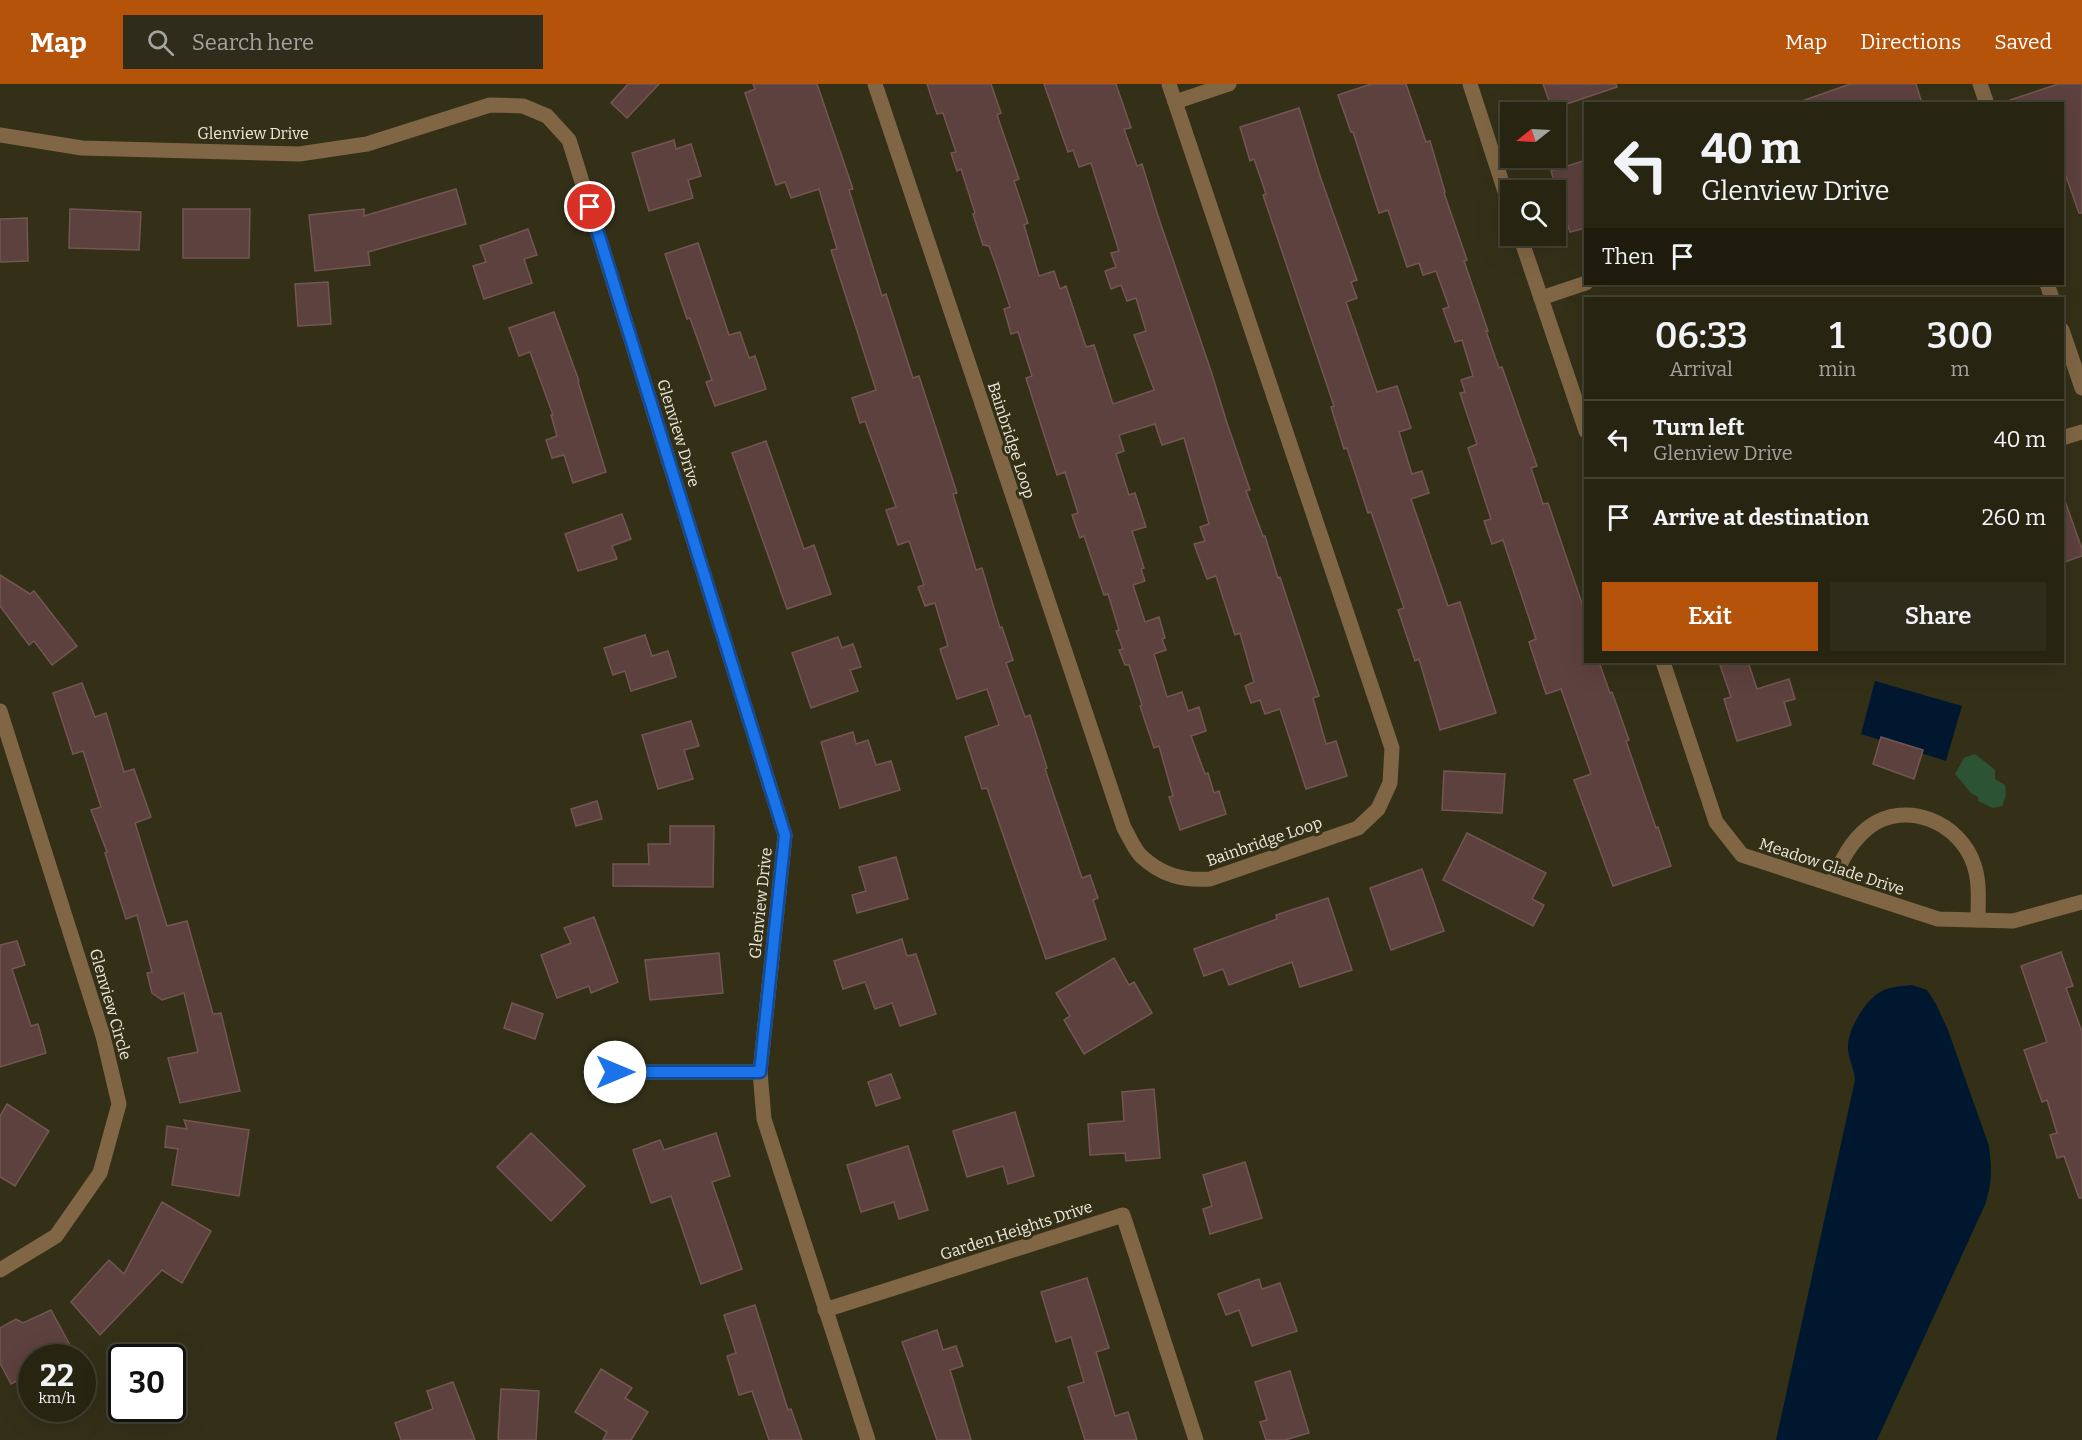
<!DOCTYPE html>
<html lang="en">
<head>
<meta charset="utf-8">
<style>
  body { margin:0; font-family:Bitter,serif; background:#2f2c1b; color:#f1f3f6; height:100vh; display:flex; flex-direction:column; font-size:22px; white-space:nowrap }
  * { box-sizing:border-box; margin:0 }
  p { font-size:20px; color:#a4a49f }
  .icon { flex:none; width:33px; height:33px; fill:none; stroke:currentColor; stroke-width:2; stroke-linecap:round; stroke-linejoin:round }
  .map { position:relative; flex:1; overflow:hidden }
  .details { position:absolute; left:1584px; top:213px; width:480px; height:366px; display:flex; flex-direction:column; background:#272412; border-radius:0px; box-shadow:0 6px 24px #0002,0 0 0 2px #434132 }
  .details>* { flex:none }
  .banner { position:absolute; left:1584px; top:18px; width:480px; height:183px; border-radius:0px; box-shadow:0 6px 24px #0002,0 0 0 2px #434132; background:#272412; color:#f1f3f6; overflow:hidden }
  .needle { width:39px; rotate:252deg }
  .buttons { position:absolute; left:1500px; top:18px; display:grid; gap:12px }
  .buttons a { display:grid; place-items:center; width:66px; height:66px; border-radius:0px; background:#272412; box-shadow:0 6px 24px #0002,0 0 0 2px #434132; font-size:30px }
  .speed { position:absolute; left:18px; top:1260px; display:flex; gap:12px; font-size:30px; font-weight:700; text-align:center }
  .speed>* { display:grid; place-content:center; width:78px; height:78px; border-radius:50%; background:#272412; box-shadow:0 6px 24px #0002,0 0 0 2px #434132; line-height:1 }
  .speed small { font-size:15px; font-weight:400 }
  .speed .limit { border:3px solid #111; border-radius:9px; background:#fff; color:#111 }
  .pin { position:absolute; display:grid; place-items:center; width:51px; height:51px; color:#fff; margin:-26px; border:3px solid #fff; border-radius:50%; box-shadow:0 2px 6px #0007 }
  .me { position:absolute; width:66px; margin:-33px; rotate:90deg; stroke-linejoin:round; filter:drop-shadow(0 0 4px #0008) }
  .turn { display:flex; align-items:center; gap:21px; height:126px; padding:0 18px; font-size:27px }
  .turn .icon { width:78px; height:78px; stroke-width:2.5 }
  .turn b { display:block; font-size:42px; line-height:51px }
  .then { display:flex; align-items:center; height:57px; padding:0 18px; background:#0003; gap:12px; font-size:22px }
  .eta { display:flex; justify-content:space-evenly; align-items:center; height:102px; text-align:center }
  .eta b { font-size:36px; font-weight:600; line-height:42px }
  .action { display:flex; gap:12px; margin-top:auto; padding:12px 18px }
  .action a { flex:1; height:69px; border-radius:0px; background:#b45309; color:#fff; font-size:24px; font-weight:600; line-height:69px; text-align:center }
  .action a+a { background:#2f2c1b; color:#f1f3f6 }
  ul { padding:0; list-style:none }
  li { display:flex; align-items:center; gap:18px; height:78px; padding:0 18px; border-top:2px solid #434132 }
  li div { flex:1 }
  li b { display:block; font-size:22px }
  li em { font-style:normal }
  header { display:flex; align-items:center; gap:36px; box-sizing:border-box; height:84px; padding:0 30px; background:#b45309; color:#fff }
  header strong { font-size:28px }
  nav { display:flex; gap:33px; margin-inline-start:auto; font-size:21px }
  .search { width:420px; height:54px; background:#2f2c1b; display:flex; align-items:center; gap:15px; box-sizing:border-box; padding:0 21px; border-radius:0px; color:#a4a49f; font-size:22px }
  .map>svg:first-child { display:block }
  .green { fill:#2c5434 }
  .water { fill:#00182f }
  .building { fill:#5d413e; stroke:#735652; stroke-width:1.5 }
  .lines { fill:none; stroke-linecap:round; stroke-linejoin:round }
  .minor { stroke:#806644; stroke-width:15 }
  .route-casing { stroke:#114b97; stroke-width:15 }
  .route { stroke:#1a73e8; stroke-width:10 }
  .labels { text-anchor:middle; stroke-width:6; stroke-linejoin:round; paint-order:stroke }
  .street-label { font-size:16px; fill:#ece9db; stroke:#343018 }
</style>
</head>
<body>
<header>
<strong>Map</strong>
<div class="search"><svg class="icon" aria-label="search" viewBox="0 0 24 24"><circle cx="10" cy="10" r="6"/><path d="M15 15l6 6"/></svg>Search here</div>
<nav><a>Map</a><a>Directions</a><a>Saved</a></nav>
</header>
<div class="map">
<svg width="2082" height="1356" viewBox="0 0 2082 1356">
  <rect width="100%" height="100%" fill="#343018"/>
  <path class="green" d="M1975,670L1995,686V695L2005,701L2006,711L2002,722L1993,724L1978,717V713L1971,709L1955,690L1964,674Z"/>
  <g class="water">
    <path d="M1875,597L1962,622L1946,677L1861,650Z"/>
    <path d="M1912,901L1927,906L1936,920L1948,946L1989,1062C1992,1084 1992,1100 1985,1121L1877,1356H1776L1855,996C1854,984 1848,974 1848,964C1847,946 1865,917 1880,908C1889,903 1901,902 1912,901Z"/>
  </g>
  <g class="building">
    <path d="M628,0H659L627,34L611,19Z"/>
    <path d="M753,0H817L853,105L849,106L882,212L886,210L913,294L919,292L957,409L953,410L976,486L982,484L1000,544L1002,543L1013,576L1006,579L1025,633L1030,631L1047,684L1045,685L1082,794L1090,791L1098,814L1093,816L1106,855L1046,875L987,704L982,705L965,653L999,641L987,605L957,615L940,565L948,562L935,519L925,522L918,503L924,501L909,457L898,461L886,426L896,423L865,337L860,339L852,314L876,306L831,166L837,165L819,105L791,114L785,98L776,101L745,9L755,5Z"/>
    <path d="M927,0H991L1001,29L997,31L1019,95L1014,97L1028,139L1024,141L1039,192L1054,187L1060,205L1066,202L1086,263L1094,261L1113,320L1154,306L1134,251L1146,247L1136,214L1127,217L1121,201L1111,205L1105,187L1116,183L1111,169L1119,167L1091,79L1079,83L1073,66L1068,68L1044,0H1116L1131,44L1124,45L1137,82L1142,80L1158,132L1211,287L1227,339L1250,406L1246,407L1263,452H1265L1278,494L1280,493L1319,612L1313,614L1326,660L1336,657L1347,692L1306,705L1280,625L1265,630L1260,616L1251,619L1245,602L1254,598L1240,549L1235,551L1216,492L1207,495L1194,460L1205,457L1200,443L1209,440L1184,354L1162,361L1155,340L1119,351L1124,367L1116,370L1129,411L1135,409L1146,443L1132,447L1144,484L1141,485L1145,497L1133,501L1145,538L1159,533L1165,554L1162,555L1166,566L1154,570L1167,613L1182,608L1188,627L1199,623L1206,647L1191,652L1205,690L1208,689L1214,709L1219,707L1226,730L1180,746L1169,713L1173,712L1159,662L1154,664L1140,622L1142,621L1129,581H1125L1119,566L1123,565L1116,547L1119,546L1108,510L1104,511L1084,452L1080,454L1072,431L1078,429L1065,388L1057,391L1026,294L1032,292L1018,248L1011,250L1004,225L1010,223L996,181L989,162L983,161L973,130L975,129L961,85L957,87L951,69L956,68L943,29L937,30Z"/>
    <path d="M1371,0H1406L1426,58L1430,57L1445,108L1444,109L1467,176L1464,177L1488,247H1486L1499,284L1502,283L1537,382L1531,384L1543,420L1548,419L1586,531V578H1599L1610,609L1612,608L1629,656L1626,657L1656,744L1658,743L1671,782L1613,802L1574,696L1591,690L1561,605L1546,610L1529,558L1536,555L1503,456L1492,460L1484,437L1491,435L1468,364L1477,360L1460,309L1465,308L1461,296L1473,292L1462,256L1455,258L1443,225L1449,223L1436,187L1423,191L1419,179L1407,183L1388,126L1379,129L1353,48H1351L1338,11Z"/>
    <path d="M1543,0H1616L1617,3L1552,25Z"/>
    <path d="M1850,0H1916L1921,16L1912,20H1803L1802,17Z"/>
    <path d="M2058,0H2082V129H2079L2062,81V20H2010V16Z"/>
    <path d="M1299,24L1320,92L1357,196L1351,198L1357,214L1346,218L1377,308L1397,302L1411,344L1399,348L1412,390L1422,387L1429,409L1411,415L1448,522L1460,518L1496,629L1440,646L1419,575L1415,577L1398,526L1404,524L1371,428L1368,429L1347,364L1344,365L1331,323L1334,322L1263,111L1266,110L1254,75L1250,77L1240,43Z"/>
    <path d="M674,56L676,65L691,60L701,92L688,96L693,114L649,127L632,69Z"/>
    <path d="M1586,76V144L1570,148L1551,87Z"/>
    <path d="M456,105L466,140L368,168L370,181L315,187L309,131L364,125V132Z"/>
    <path d="M70,125L141,128L139,166L69,164Z"/>
    <path d="M183,125H250L249,174H183Z"/>
    <path d="M27,134L28,177L0,178V135Z"/>
    <path d="M528,145L537,171L524,175L532,199L484,215L473,182L486,178L480,162Z"/>
    <path d="M698,159L729,251L740,248L749,274L755,272L766,305L715,322L706,298L712,296L690,234L687,235L665,170Z"/>
    <path d="M328,198L331,240L298,242L295,200Z"/>
    <path d="M554,228L579,297L578,298L606,388L573,399L564,371L552,374L546,356L557,352L551,331H553L530,268L519,272L509,244Z"/>
    <path d="M766,357L804,465L814,461L831,510L787,525L732,369Z"/>
    <path d="M2065,417L2082,465V472L2062,479V418Z"/>
    <path d="M622,430L631,455L612,462L617,475L578,487L565,450Z"/>
    <path d="M0,491L30,510L34,507L77,562L52,581L34,557L29,561L0,522Z"/>
    <path d="M645,551L652,572L668,567L676,593L631,607L625,587L613,591L604,564Z"/>
    <path d="M838,553L842,564L853,560L861,583L850,586L858,607L811,624L792,569Z"/>
    <path d="M1719,578H1748L1757,605L1789,595L1795,615L1784,618L1791,641L1737,657L1724,615L1731,613Z"/>
    <path d="M82,599L95,633L106,629L124,688L134,685L151,733L135,739L167,842L187,837L213,930L221,929L240,1007L180,1019L168,974L198,968L184,909L162,916L152,909L147,889L152,888L137,831L126,835L105,769L107,768L91,726L101,723L83,667L73,670L53,609Z"/>
    <path d="M691,637L699,662L684,666L693,695L658,705L642,651Z"/>
    <path d="M853,648L856,660L868,656L876,681L891,677L900,706L840,724L821,658Z"/>
    <path d="M1881,653L1923,666L1914,695L1873,680Z"/>
    <path d="M1444,687L1505,690L1502,729L1442,726Z"/>
    <path d="M597,717L602,735L576,742L571,725Z"/>
    <path d="M670,742H714L713,803L613,802V780H649L648,760H670Z"/>
    <path d="M1467,749L1546,789L1532,815L1544,821L1533,842L1443,796Z"/>
    <path d="M896,773L908,815L857,829L852,811L866,807L859,783Z"/>
    <path d="M1422,785L1444,847L1391,866L1370,804Z"/>
    <path d="M1328,814L1352,886L1300,903L1292,878L1229,901L1223,885L1204,892L1194,865L1277,835L1276,831Z"/>
    <path d="M594,833L618,898L591,909L589,902L557,914L541,871L571,859L564,844Z"/>
    <path d="M902,855L907,872L916,870L936,930L900,942L892,919L875,925L865,898L843,905L834,877Z"/>
    <path d="M17,857L25,881L12,885L31,942L38,940L46,969L0,983V861Z"/>
    <path d="M2061,868L2073,902L2066,904L2082,948V1114H2079L2064,1072L2057,1074L2050,1051L2057,1049L2047,1016L2042,1018L2024,966L2047,958L2021,882Z"/>
    <path d="M719,869L723,909L650,916L645,876Z"/>
    <path d="M1114,874L1129,901L1134,898L1152,929L1084,970L1064,936L1070,932L1056,909Z"/>
    <path d="M512,919L543,930L535,955L504,944Z"/>
    <path d="M891,990L900,1014L876,1022L868,998Z"/>
    <path d="M1154,1005L1160,1074L1126,1077L1125,1069L1090,1071L1088,1040L1124,1037L1122,1008Z"/>
    <path d="M7,1020L49,1047L15,1102L0,1093V1032Z"/>
    <path d="M1015,1028L1034,1092L1008,1100L1003,1082L967,1093L953,1047Z"/>
    <path d="M184,1036L249,1046L239,1112L172,1101L178,1065L165,1063L167,1042L187,1045Z"/>
    <path d="M531,1049L585,1102L551,1137L497,1083Z"/>
    <path d="M716,1049L730,1092L712,1098L742,1185L701,1200L671,1112L651,1119L633,1066L660,1056L664,1066Z"/>
    <path d="M908,1062L928,1126L899,1135L894,1118L861,1128L847,1081Z"/>
    <path d="M1245,1078L1262,1134L1210,1150L1203,1125L1212,1122L1203,1091Z"/>
    <path d="M162,1118L211,1147L182,1199L162,1186L100,1251L71,1218L109,1176L124,1190Z"/>
    <path d="M1087,1194L1109,1264L1096,1268L1115,1332L1128,1328L1137,1356H1085L1068,1303L1084,1298L1071,1253L1056,1258L1041,1208Z"/>
    <path d="M1259,1195L1262,1205L1280,1199L1297,1247L1252,1262L1239,1226L1226,1231L1218,1210Z"/>
    <path d="M755,1221L788,1326L791,1325L802,1356H769L752,1307L739,1311L727,1272L736,1269L724,1231Z"/>
    <path d="M51,1226L77,1274H32V1289L11,1300L0,1279V1244L16,1235L23,1239Z"/>
    <path d="M937,1246L943,1266L956,1262L963,1282L950,1286L971,1356H937L902,1258Z"/>
    <path d="M601,1285L632,1304L625,1314L648,1328L631,1356H603L607,1348L575,1328Z"/>
    <path d="M1290,1287L1309,1349L1285,1356H1266L1260,1338L1267,1336L1255,1298Z"/>
    <path d="M453,1298L475,1356H401L395,1339L433,1325L427,1307Z"/>
    <path d="M501,1305L539,1307L536,1356H498Z"/>
  </g>
  <g class="lines">
    <g class="minor">
      <path d="M875,0L1124,744C1129,752 1134,765 1141,772C1161,791 1183,797 1210,795L1358,744L1378,725L1390,699L1392,664L1169,0"/>
      <path d="M1470,0L1510,123"/>
      <path d="M1980,0L1987,20"/>
      <path d="M1175,18L1229,0"/>
      <path d="M0,51L82,64L299,70L367,60L490,21L523,22L547,32L569,56L785,751L760,988L764,1035L868,1356"/>
      <path d="M1520,152L1586,347"/>
      <path d="M2047,200L2052,214"/>
      <path d="M1541,214L1586,199"/>
      <path d="M2062,246L2082,304"/>
      <path d="M2062,354L2082,348"/>
      <path d="M1663,578L1716,738L1742,771L1938,835L2013,837L2082,818"/>
      <path d="M0,627L103,952L119,1020L100,1089L56,1152L0,1186"/>
      <path d="M1832,800C1840,778 1850,758 1869,743C1906,715 1961,739 1974,781C1980,798 1978,818 1978,836"/>
      <path d="M615,988H760"/>
      <path d="M825,1226L1123,1131L1196,1356"/>
    </g>
  </g>
  <g class="lines">
    <defs>
      <path id="route" d="M590,123L785,751L760,988H615"/>
    </defs>
    <use href="#route" class="route-casing"/>
    <use href="#route" class="route"/>
  </g>
  <g class="labels">
    <g class="street-label">
      <text x="253" y="55">Glenview Drive</text>
      <text transform="translate(679 349) rotate(73)" y="6">Glenview Drive</text>
      <text transform="translate(1012 356) rotate(72)" y="6">Bainbridge Loop</text>
      <text transform="translate(1264 757) rotate(-19)" y="6">Bainbridge Loop</text>
      <text transform="translate(1832 782) rotate(18)" y="6">Meadow Glade Drive</text>
      <text transform="translate(760 819) rotate(-84)" y="6">Glenview Drive</text>
      <text transform="translate(111 920) rotate(74)" y="6">Glenview Circle</text>
      <text transform="translate(1016 1146) rotate(-18)" y="6">Garden Heights Drive</text>
    </g>
  </g>
</svg>
<div class="buttons">
<a><svg class="needle" viewBox="-14 -14 28 28"><path d="M0-13l5 13h-10z" fill="#e53935"/><path d="M0 13l5-13h-10z" fill="#a4a49f"/></svg></a>
<a><svg class="icon" aria-label="search" viewBox="0 0 24 24"><circle cx="10" cy="10" r="6"/><path d="M15 15l6 6"/></svg></a>
</div>
<div class="speed"><div>22<small>km/h</small></div><div class="limit">30</div></div>
<div class="pin" style="left:590px;top:123px;background:#d93025"><svg class="icon" aria-label="arrive" viewBox="0 0 24 24"><path d="M6 21V4h12l-3 4 3 4H6"/></svg></div>
<svg class="me" style="left:615px;top:988px" viewBox="-20 -20 40 40"><circle r="19" fill="#fff"/><path d="M0-13L10 11 0 6-10 11z" fill="#1a73e8"/></svg>
<div class="banner">
<div class="turn"><svg class="icon" aria-label="left" viewBox="0 0 24 24"><path d="M17 20v-9H6M10 6l-5 5 5 5"/></svg><div><b>40 m</b>Glenview Drive</div></div>
<div class="then">Then<svg class="icon" aria-label="arrive" viewBox="0 0 24 24"><path d="M6 21V4h12l-3 4 3 4H6"/></svg></div>
</div>
<section class="details">
<div class="eta">
<div><b>06:33</b><p>Arrival</p></div>
<div><b>1</b><p>min</p></div>
<div><b>300</b><p>m</p></div>
</div>
<ul>
<li><svg class="icon" aria-label="left" viewBox="0 0 24 24"><path d="M17 20v-9H6M10 6l-5 5 5 5"/></svg><div><b>Turn left</b><p>Glenview Drive</p></div><em>40 m</em></li>
<li><svg class="icon" aria-label="arrive" viewBox="0 0 24 24"><path d="M6 21V4h12l-3 4 3 4H6"/></svg><div><b>Arrive at destination</b></div><em>260 m</em></li>
</ul>
<div class="action"><a>Exit</a><a>Share</a></div>
</section>
</div>
</body>
</html>
